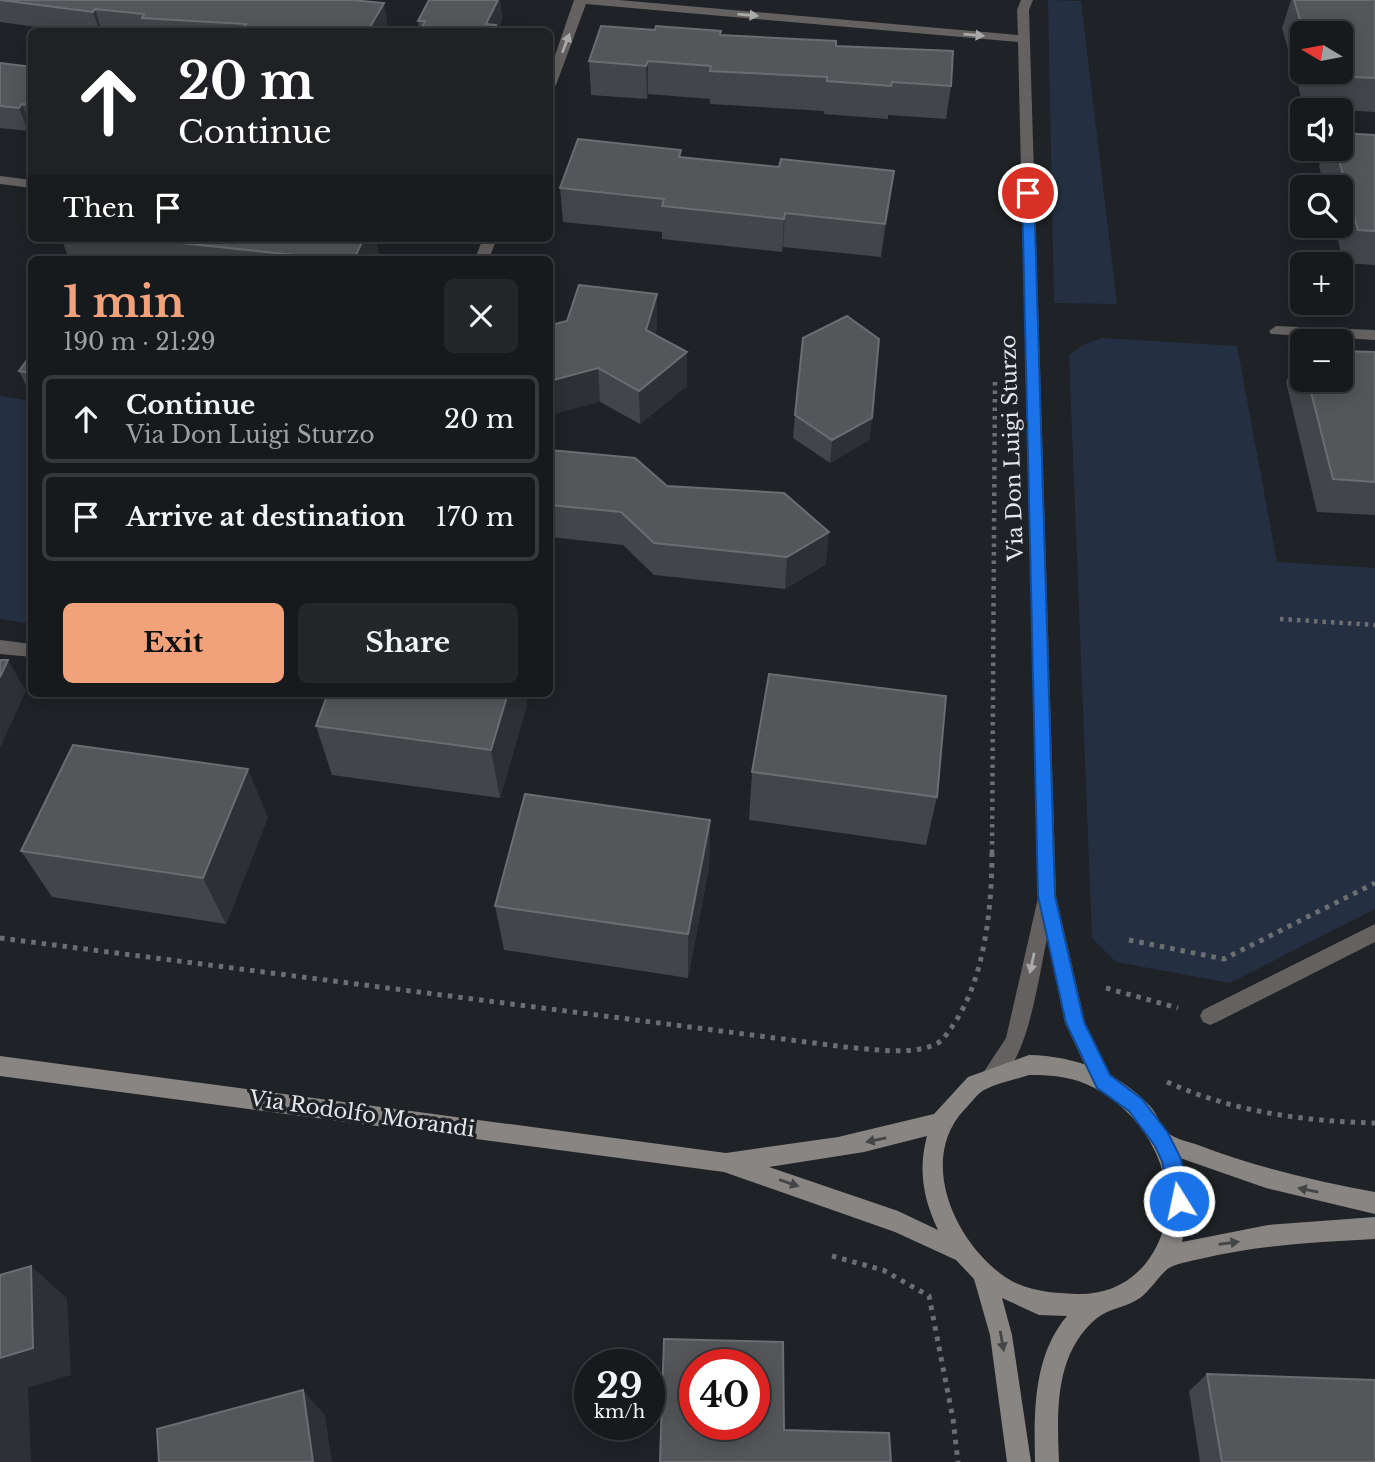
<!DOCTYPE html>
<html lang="en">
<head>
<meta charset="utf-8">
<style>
  body { margin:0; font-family:"Libre Baskerville",serif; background:#242729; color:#f1f3f6; height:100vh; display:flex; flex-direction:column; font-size:26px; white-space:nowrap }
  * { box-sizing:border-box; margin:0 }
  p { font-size:23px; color:#9ea1a3 }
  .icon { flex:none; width:38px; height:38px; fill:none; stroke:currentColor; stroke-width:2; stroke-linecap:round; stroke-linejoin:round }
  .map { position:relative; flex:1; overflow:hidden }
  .panel { position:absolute; left:28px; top:256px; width:525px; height:441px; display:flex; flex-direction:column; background:#171a1c; border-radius:10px; box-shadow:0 4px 18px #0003,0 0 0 2px #36383b }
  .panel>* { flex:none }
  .banner { position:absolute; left:28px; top:28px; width:525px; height:214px; border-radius:10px; box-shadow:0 4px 18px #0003,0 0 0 2px #36383b; background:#202124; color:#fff; overflow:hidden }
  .needle { width:46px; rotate:280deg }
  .fabs { position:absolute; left:1290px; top:21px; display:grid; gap:14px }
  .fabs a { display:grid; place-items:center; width:63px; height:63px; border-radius:10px; background:#171a1c; box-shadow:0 4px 18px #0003,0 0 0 2px #36383b; font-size:35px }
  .speed { position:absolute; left:574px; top:1349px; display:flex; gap:14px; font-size:35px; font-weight:700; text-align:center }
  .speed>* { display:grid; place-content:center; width:91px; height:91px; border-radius:50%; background:#171a1c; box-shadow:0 4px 18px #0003,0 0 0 2px #36383b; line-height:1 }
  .speed small { font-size:18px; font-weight:400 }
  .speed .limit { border:10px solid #d22; background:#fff; color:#111 }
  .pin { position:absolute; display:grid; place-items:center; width:60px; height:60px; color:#fff; margin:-30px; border:4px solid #fff; border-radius:50%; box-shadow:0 2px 7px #0007 }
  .me { position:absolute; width:77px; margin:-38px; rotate:350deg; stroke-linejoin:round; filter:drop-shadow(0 0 5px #0008) }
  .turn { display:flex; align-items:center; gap:24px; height:147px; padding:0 35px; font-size:32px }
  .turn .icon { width:91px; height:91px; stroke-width:2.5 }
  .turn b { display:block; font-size:49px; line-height:60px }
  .then { display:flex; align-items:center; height:66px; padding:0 35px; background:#0003; gap:14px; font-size:26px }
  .round { display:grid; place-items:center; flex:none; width:74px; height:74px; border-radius:10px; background:#242729 }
  .head { display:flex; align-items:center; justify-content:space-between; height:119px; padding:0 35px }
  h1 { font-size:42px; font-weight:700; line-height:52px; color:#f1a27b }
  .cta { display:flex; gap:14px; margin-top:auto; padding:14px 35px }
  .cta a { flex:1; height:80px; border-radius:10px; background:#f1a27b; color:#111; font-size:28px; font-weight:700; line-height:80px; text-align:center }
  .cta a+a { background:#242729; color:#f1f3f6 }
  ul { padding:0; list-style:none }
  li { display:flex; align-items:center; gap:21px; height:88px; margin:0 14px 10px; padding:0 21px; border:4px solid #36383b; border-radius:10px }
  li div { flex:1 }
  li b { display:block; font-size:26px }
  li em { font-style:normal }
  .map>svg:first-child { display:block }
  .green { fill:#243042 }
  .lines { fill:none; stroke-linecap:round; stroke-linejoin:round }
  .path-far1 { stroke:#6c6e72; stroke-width:4.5; stroke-dasharray:3.5 5; stroke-linecap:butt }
  .path { stroke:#6c6e72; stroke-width:5; stroke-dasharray:4.5 6; stroke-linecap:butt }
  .lane { fill:#646160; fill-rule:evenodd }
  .street { fill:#646160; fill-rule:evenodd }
  .secondary { fill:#898583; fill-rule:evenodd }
  .wall { fill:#424549; fill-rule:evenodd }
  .shaded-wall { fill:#2d3034 }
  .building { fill:#54565a; stroke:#6a6d71; stroke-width:2; fill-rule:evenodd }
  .oneway { fill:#aaaaab }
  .oneway2 { fill:#444547 }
  .route { fill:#1a73e8; stroke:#114b97; stroke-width:2 }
  .labels { text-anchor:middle; stroke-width:7; stroke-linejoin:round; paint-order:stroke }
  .street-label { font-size:21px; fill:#e4e6e9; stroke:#1f2226 }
</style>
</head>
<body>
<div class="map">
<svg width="1375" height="1462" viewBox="0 0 1375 1462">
  <rect width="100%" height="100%" fill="#1f2226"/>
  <g class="green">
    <path d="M1048,0L1081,1L1117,304L1054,303Z"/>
    <path d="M1102,338L1237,346L1277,562L1375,568V909L1230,983L1116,962L1092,938L1069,355L1085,344Z"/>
    <path d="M0,396L31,401V624L0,619Z"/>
  </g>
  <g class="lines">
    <g class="path-far1">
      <path d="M1280,619L1375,625"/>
      <path d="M992,853L995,377"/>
    </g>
    <g class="path">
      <path d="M0,938L845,1047C871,1049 918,1057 941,1041C945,1038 948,1031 951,1028C985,982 992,907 992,851"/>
      <path d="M1129,940L1224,959L1375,883"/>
      <path d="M1106,988L1178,1008"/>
      <path d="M1167,1082C1234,1112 1302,1121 1375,1123"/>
      <path d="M832,1256L883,1270L929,1296L953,1419L958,1462"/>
    </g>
    <path class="lane" d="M1375,924V942L1217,1022L1210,1025L1203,1022L1200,1016L1203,1010Z"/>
    <g class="street">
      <path d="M574,0H619L1018,35L1017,10L1021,0H1033L1029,10L1056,896L1085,1022L1113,1082L1110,1089L1103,1092L1096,1089L1065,1023L1047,939C1039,973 1028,1069 993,1083L986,1080L983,1073L1006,1038L1038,898L1018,42L586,4L556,85L550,88V70Z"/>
      <path d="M0,176L32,180V188L0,184Z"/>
      <path d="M483,238H497L489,259H475Z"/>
      <path d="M1276,326L1375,330V340L1271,334L1269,331Z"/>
      <path d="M0,640L32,644V657L0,654Z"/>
    </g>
    <path class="secondary" d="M1029,1055C1075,1056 1118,1072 1150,1106C1157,1114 1161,1126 1168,1133C1175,1139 1190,1142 1198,1145C1256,1167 1315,1181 1375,1192V1214L1266,1188L1180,1158C1192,1186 1189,1214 1182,1242L1268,1225L1375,1217V1239C1316,1242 1257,1245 1200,1259C1191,1261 1178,1263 1169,1268C1160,1274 1151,1290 1140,1298C1127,1307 1108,1309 1097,1318C1054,1354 1057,1411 1059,1462H1035C1034,1412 1033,1356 1067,1316L1039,1315L1002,1298L1012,1335L1031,1462H1007L990,1335L974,1279L956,1260L895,1232L724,1172L0,1076V1056L726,1153L838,1137L934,1114L968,1077ZM1029,1075C1048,1075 1068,1076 1086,1084C1151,1112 1193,1197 1149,1259C1131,1284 1105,1295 1076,1294C1050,1293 1023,1291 1001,1274C953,1238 918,1158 965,1109C971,1103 977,1094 984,1090C998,1083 1014,1080 1029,1075ZM927,1136C918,1170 923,1198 938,1230L898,1211L769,1167L864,1152Z"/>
  </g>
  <g class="wall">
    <path d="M0,0L388,25L384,32H73L0,22Z"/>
    <path d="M429,0H500L502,19L497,32H420L418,21Z"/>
    <path d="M1291,0H1375V112L1304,108L1282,28ZM1302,33H1340V72H1302Z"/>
    <path d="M655,30L721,31V36L836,46L951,86L946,119L888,115V119L824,114V111L710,104V99L648,94L647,99L591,95L589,61Z"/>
    <path d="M0,63L32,67V128L28,131L0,128Z"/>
    <path d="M1375,135V265L1344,263L1334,226H1340V187H1324L1319,166L1326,149H1340Z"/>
    <path d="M681,157L779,167L894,171L881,257L783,247L782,252L662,239V232L563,222L560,188Z"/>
    <path d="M61,238H375L379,255L377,259H69Z"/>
    <path d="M550,325L657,327L655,335L687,352V386L640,424L600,402Z"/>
    <path d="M1300,349H1302V380H1340L1375,352V515L1317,512L1286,382Z"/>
    <path d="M32,353V394H30L19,371Z"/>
    <path d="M795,415L872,418L869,440L830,463L793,438Z"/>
    <path d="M550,450L667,486L826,564L785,589L654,575L623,545L550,537Z"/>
    <path d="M527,704L500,798L332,775L316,726Z"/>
    <path d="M752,772L937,797L926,845L749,820Z"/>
    <path d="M268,817L226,924L52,897L21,851Z"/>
    <path d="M710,820L709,867L688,978L504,950L495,906Z"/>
    <path d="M1207,1374L1375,1462H1200L1189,1391Z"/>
  </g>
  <g class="shaded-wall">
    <path d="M498,0H500L502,19L497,32H487L486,24Z"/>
    <path d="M384,3L388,25L384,32H367Z"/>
    <path d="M95,9L102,32H100L93,12Z"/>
    <path d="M648,61V94L647,99L646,66Z"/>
    <path d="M22,104L31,128L28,131L19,108Z"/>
    <path d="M894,171L890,204L881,257L885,224Z"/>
    <path d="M785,213L783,247L782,252L784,219Z"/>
    <path d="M364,238H375L379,255L377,259H354Z"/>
    <path d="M657,294V327L647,364L646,330Z"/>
    <path d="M687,352V386L640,424L639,391Z"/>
    <path d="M598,368L600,402L550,415V381Z"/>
    <path d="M872,418L869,440L830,463L832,440Z"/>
    <path d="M829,532L826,564L785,589L787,557Z"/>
    <path d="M8,660L26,691L0,748V677Z"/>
    <path d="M508,693H526L527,704L500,798L491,750Z"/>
    <path d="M248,769L268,817L226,924L203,878Z"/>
    <path d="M710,820L709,867L688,978V934Z"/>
    <path d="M31,1266L67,1298L71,1375L28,1388L31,1462H0V1358Z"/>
    <path d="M303,1390L325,1415L332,1462H313Z"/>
  </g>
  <g class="building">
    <path d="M0,0H351L384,3L367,32H330L317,30L316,32H284L243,27L246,24L142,18L144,14L95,9L93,12Z"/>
    <path d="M429,0H498L486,24L496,25L493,32H420L425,21H418Z"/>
    <path d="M1294,0H1375V78L1316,75L1315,72H1340V33H1304Z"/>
    <path d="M601,26L655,30L656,26L721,31L720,35L836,41V46L953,51L951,86L892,82L891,86L827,81V77L710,71L711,66L648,61L646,66L589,61Z"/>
    <path d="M0,63L32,67V105L22,104L19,108L0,106Z"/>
    <path d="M1340,133L1375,135V231L1358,230L1336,149H1340Z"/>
    <path d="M578,139L681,150L679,157L779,167L781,159L894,171L885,224L785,213L784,219L662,206L664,199L560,188Z"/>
    <path d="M134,238H364L354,259H333Z"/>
    <path d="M579,285L657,294L646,330L687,352L639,391L598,368L550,381V325L567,321Z"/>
    <path d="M847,316L879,339L872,418L832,440L795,415L803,338Z"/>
    <path d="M1340,351L1375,352V482L1333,479L1308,380H1340Z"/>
    <path d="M32,353V373L19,371Z"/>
    <path d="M550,450L635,458L667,486L784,493L829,532L787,557L654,543L621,512L550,505Z"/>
    <path d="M0,660H8L0,677Z"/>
    <path d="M769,674L946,696L937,797L752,772Z"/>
    <path d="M328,693H508L491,750L316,726Z"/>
    <path d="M73,745L248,769L203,878L21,851Z"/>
    <path d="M525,794L710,820L688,934L495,906Z"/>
    <path d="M31,1266L33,1348L0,1358V1275Z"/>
    <path d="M664,1339L783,1342L784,1430L889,1433L891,1462H660ZM695,1365H754V1424H695Z"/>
    <path d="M1207,1374L1375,1380V1462H1222Z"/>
    <path d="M303,1390L313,1462H159L157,1429Z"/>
  </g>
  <defs><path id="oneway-solid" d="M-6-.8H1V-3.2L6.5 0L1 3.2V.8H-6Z" transform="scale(1.75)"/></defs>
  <g class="oneway">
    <use href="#oneway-solid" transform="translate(748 15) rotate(5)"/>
    <use href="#oneway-solid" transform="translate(974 35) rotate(5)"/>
    <use href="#oneway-solid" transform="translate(566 43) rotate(-69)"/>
    <use href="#oneway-solid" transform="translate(1032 963) rotate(102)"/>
  </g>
  <g class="oneway2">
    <use href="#oneway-solid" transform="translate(876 1140) rotate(168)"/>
    <use href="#oneway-solid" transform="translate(789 1183) rotate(19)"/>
    <use href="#oneway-solid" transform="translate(1308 1190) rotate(-168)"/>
    <use href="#oneway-solid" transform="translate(1229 1243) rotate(-8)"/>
    <use href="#oneway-solid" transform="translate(1002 1341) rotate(80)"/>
  </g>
  <path class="route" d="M1028,189L1034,193L1055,896L1084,1022L1110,1075L1142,1099L1168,1133L1181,1159L1189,1201L1186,1208L1179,1210L1172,1208L1162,1161L1155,1146L1129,1111L1097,1088L1066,1023L1038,896L1022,193Z"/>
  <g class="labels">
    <g class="street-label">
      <text transform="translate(1012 448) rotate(-92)" y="7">Via Don Luigi Sturzo</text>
      <text transform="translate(362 1114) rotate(8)" y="7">Via Rodolfo Morandi</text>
    </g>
  </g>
</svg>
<div class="fabs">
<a><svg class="needle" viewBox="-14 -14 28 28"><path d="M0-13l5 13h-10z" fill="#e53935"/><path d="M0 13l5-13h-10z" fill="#9ea1a3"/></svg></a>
<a><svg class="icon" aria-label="sound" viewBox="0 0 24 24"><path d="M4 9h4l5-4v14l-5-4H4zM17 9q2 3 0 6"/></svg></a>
<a><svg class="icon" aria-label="search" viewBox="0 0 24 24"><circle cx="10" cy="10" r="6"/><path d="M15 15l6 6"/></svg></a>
<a>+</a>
<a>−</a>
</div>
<div class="speed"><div>29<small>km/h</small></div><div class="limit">40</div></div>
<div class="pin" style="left:1028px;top:193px;background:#d93025"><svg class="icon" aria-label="arrive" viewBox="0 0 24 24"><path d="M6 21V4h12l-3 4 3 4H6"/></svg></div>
<svg class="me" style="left:1179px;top:1201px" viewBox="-20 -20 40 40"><circle r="17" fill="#1a73e8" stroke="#fff" stroke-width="3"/><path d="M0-11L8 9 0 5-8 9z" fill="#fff"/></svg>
<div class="banner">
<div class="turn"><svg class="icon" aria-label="ahead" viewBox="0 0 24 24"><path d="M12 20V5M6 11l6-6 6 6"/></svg><div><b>20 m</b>Continue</div></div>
<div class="then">Then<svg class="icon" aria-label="arrive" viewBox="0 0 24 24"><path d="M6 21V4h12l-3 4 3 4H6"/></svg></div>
</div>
<section class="panel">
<div class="head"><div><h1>1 min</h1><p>190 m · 21:29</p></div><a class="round"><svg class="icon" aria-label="close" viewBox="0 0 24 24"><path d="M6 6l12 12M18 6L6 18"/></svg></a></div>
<ul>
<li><svg class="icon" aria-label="ahead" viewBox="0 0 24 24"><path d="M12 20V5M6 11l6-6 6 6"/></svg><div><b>Continue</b><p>Via Don Luigi Sturzo</p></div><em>20 m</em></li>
<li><svg class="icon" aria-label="arrive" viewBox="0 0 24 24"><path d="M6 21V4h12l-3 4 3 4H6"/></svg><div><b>Arrive at destination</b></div><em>170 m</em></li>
</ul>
<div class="cta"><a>Exit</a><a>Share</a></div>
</section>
</div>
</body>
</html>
